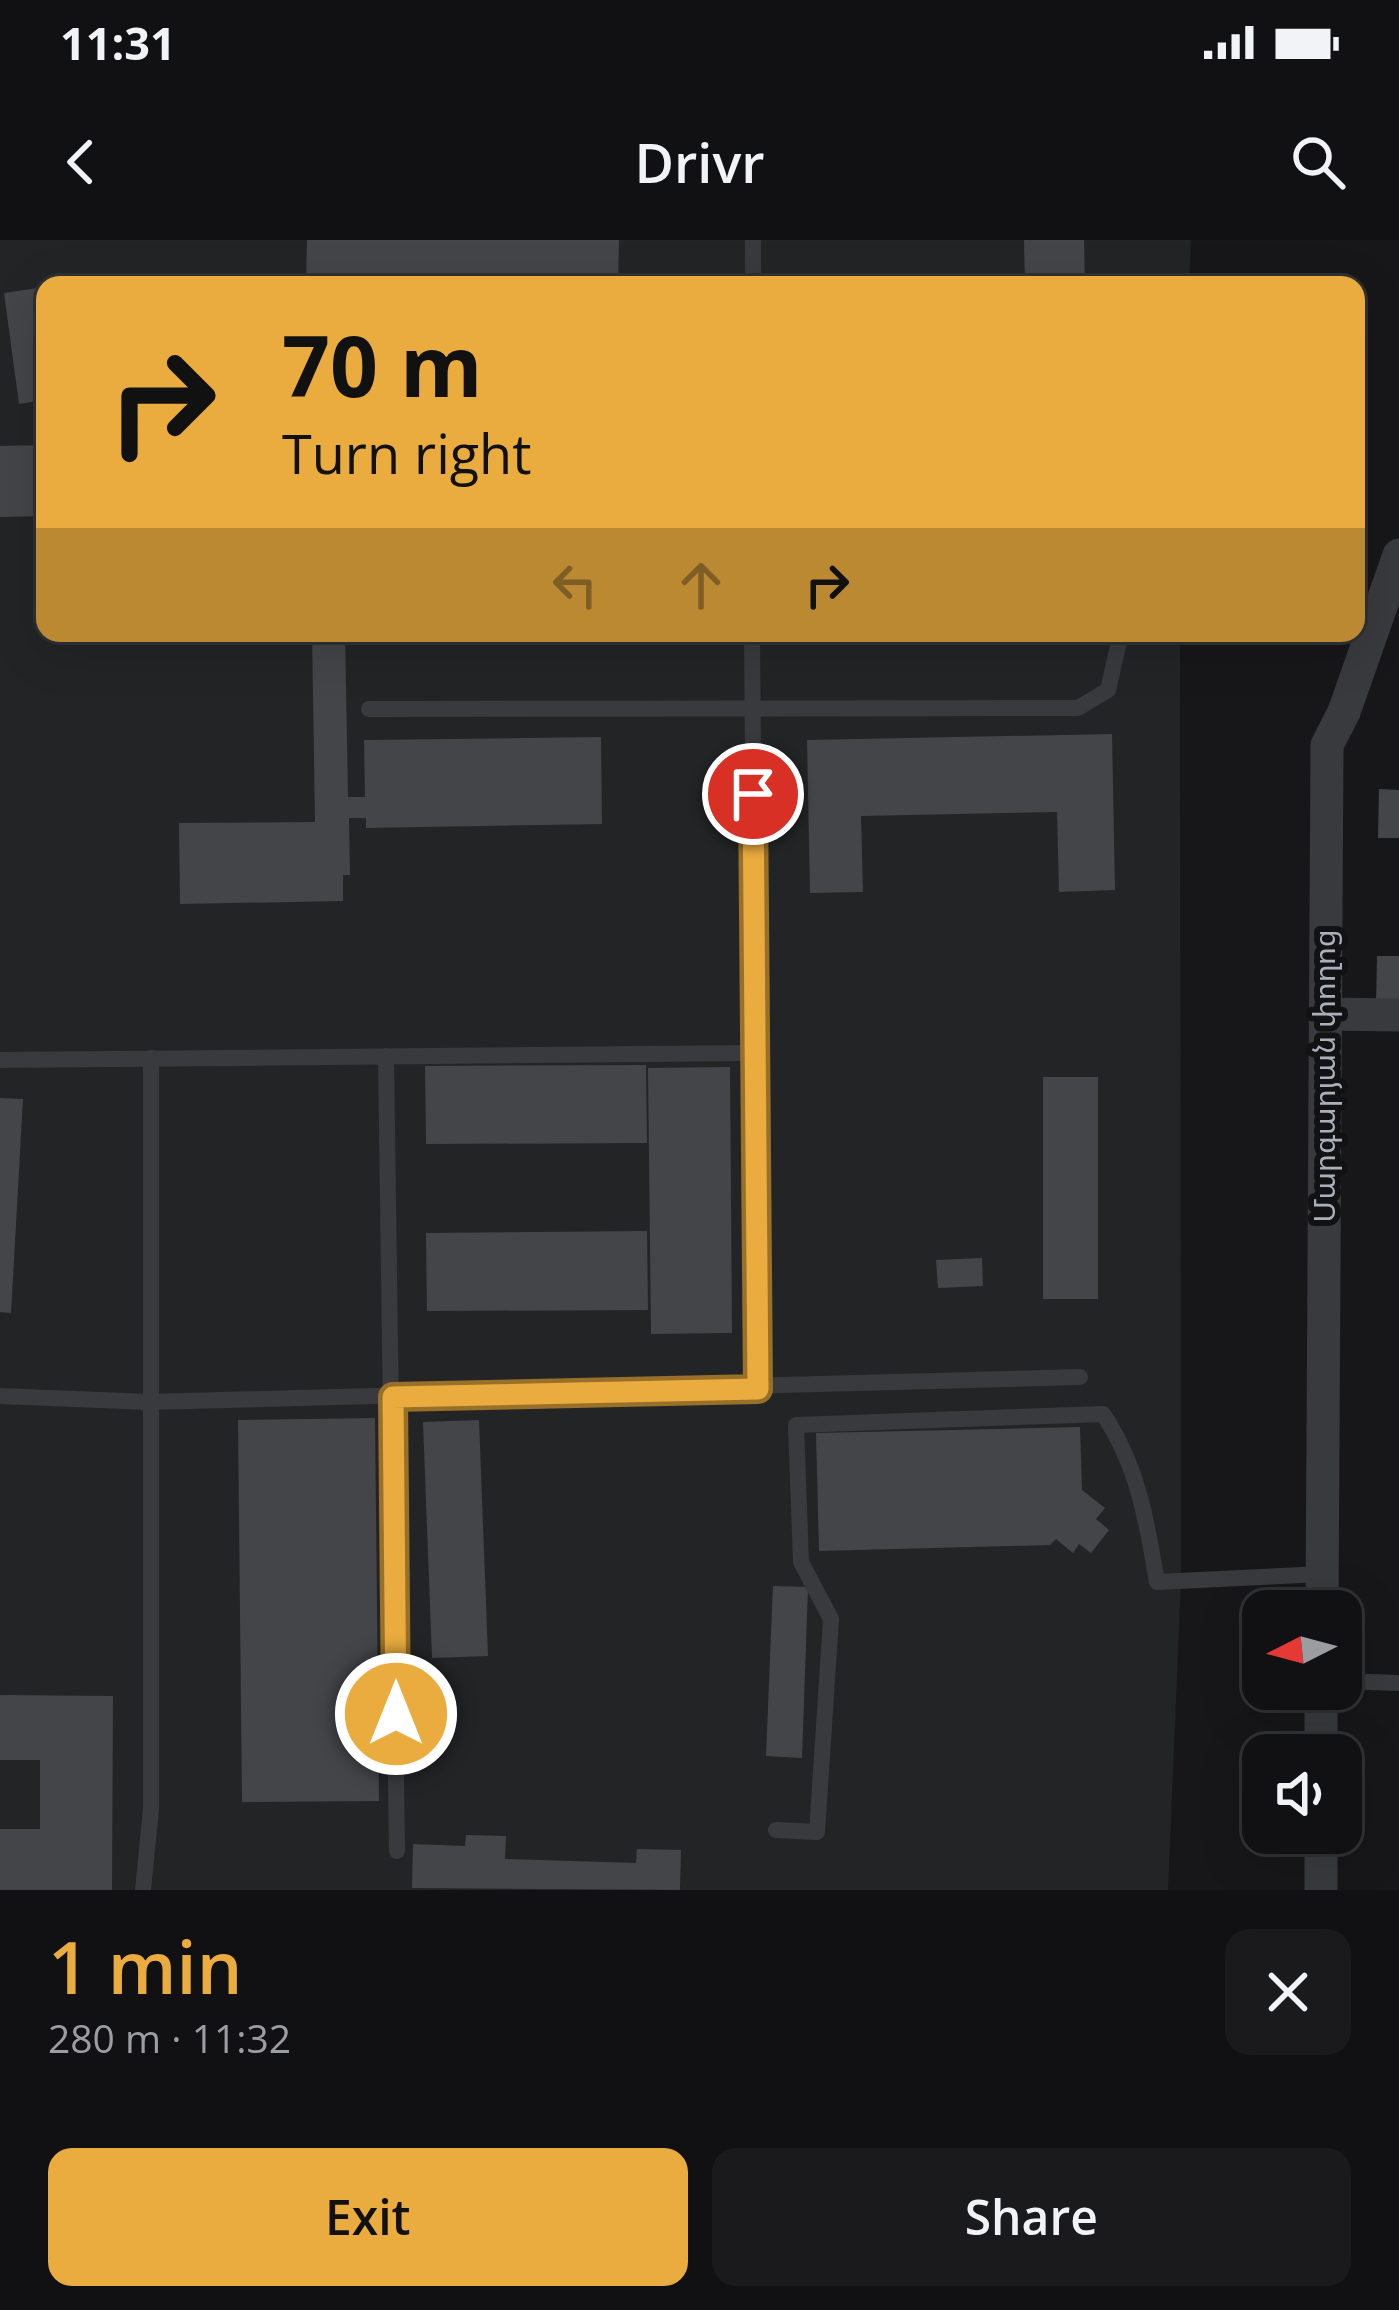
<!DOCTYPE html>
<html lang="en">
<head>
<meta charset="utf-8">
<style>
  body { margin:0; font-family:"Open Sans","Noto Sans Armenian",sans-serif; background:#1a1a1c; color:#f1f3f6; height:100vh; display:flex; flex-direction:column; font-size:45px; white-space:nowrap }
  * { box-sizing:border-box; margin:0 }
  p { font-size:39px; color:#9c9da0 }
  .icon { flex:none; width:66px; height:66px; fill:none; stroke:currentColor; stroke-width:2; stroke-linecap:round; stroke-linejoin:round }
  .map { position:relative; height:1650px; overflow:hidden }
  .drawer { display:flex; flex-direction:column; background:#111113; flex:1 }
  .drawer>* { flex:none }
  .top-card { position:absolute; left:36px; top:36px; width:1329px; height:366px; border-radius:24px; box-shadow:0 12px 48px #0002,0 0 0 3px #303133; background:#eaac3f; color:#111; overflow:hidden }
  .needle { width:78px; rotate:264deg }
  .controls { position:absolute; left:1242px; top:1350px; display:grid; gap:24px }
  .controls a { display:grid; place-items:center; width:120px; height:120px; border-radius:24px; background:#111113; box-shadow:0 12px 48px #0002,0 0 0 3px #303133; font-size:60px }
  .pin { position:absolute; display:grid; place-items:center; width:102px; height:102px; color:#fff; margin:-51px; border:6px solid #fff; border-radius:50%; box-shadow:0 3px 12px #0007 }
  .me { position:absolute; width:132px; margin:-66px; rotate:0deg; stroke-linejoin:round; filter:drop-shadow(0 0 9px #0008) }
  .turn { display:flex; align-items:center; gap:42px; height:252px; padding:0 48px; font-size:54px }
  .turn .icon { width:156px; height:156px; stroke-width:2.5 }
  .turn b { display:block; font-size:84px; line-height:102px }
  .lanes { display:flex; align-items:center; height:114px; padding:0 48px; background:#0003; justify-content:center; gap:60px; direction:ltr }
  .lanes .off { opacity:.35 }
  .round { display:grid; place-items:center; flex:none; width:126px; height:126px; border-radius:24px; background:#1a1a1c }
  .overview { display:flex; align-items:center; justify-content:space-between; height:204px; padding:0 48px }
  h1 { font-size:72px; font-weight:600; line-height:90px; color:#eaac3f }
  .primary-button { display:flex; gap:24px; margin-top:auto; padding:24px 48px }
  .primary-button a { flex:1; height:138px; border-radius:24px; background:#eaac3f; color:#111; font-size:48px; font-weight:600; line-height:138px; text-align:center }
  .primary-button a+a { background:#1a1a1c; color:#f1f3f6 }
  .status { display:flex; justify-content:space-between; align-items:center; height:84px; padding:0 60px; background:#111113; direction:ltr }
  .status svg { height:33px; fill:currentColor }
  header { display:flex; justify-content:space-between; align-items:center; height:156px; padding:0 48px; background:#111113; font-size:54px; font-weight:600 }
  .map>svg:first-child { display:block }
  .built { fill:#232426 }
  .building { fill:#444549 }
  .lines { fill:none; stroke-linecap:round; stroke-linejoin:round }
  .lane { stroke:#393a3e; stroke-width:16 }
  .street { stroke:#393a3e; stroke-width:33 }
  .route-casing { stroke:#987029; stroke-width:30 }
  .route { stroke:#eaac3f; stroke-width:21 }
  .labels { text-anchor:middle; stroke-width:12; stroke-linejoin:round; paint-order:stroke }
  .street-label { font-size:30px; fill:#aaafb9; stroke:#121214 }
</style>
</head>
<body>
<div class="status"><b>11:31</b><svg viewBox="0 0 49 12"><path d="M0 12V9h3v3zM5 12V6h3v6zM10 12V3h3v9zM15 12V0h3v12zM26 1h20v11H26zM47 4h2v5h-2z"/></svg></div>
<header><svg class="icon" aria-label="back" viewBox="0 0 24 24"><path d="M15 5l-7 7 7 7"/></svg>Drivr<svg class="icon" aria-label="search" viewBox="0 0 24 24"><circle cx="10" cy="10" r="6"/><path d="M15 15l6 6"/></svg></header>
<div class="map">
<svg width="1399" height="1650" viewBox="0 0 1399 1650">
  <rect width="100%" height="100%" fill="#171719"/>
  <path class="built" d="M0,0H1191L1189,45H45V393H1180L1181,1341L1168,1650H0Z"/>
  <g class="building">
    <path d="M307,0H619L618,45H306Z"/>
    <path d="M1024,0H1084L1085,45H1025Z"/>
    <path d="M45,47V160L19,164L4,53Z"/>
    <path d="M45,205V276L0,277V206Z"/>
    <path d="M312,393H345L348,557H365L364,500L601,497L602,584L366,588V578H349L350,635H343V661L180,664L179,583L315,582Z"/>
    <path d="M1112,494L1115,650L1059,652L1057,572L861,576L863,652L810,653L807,500Z"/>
    <path d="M1379,549L1399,550V598H1378Z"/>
    <path d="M1377,716H1399V767L1376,766Z"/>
    <path d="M646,825L647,903L426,904L425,826Z"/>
    <path d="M730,827L732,1093L651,1094L648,828Z"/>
    <rect x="1043" y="837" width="55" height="222"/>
    <path d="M0,858L23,859L11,1073L0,1072Z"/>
    <path d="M647,991L648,1070L427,1071L426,993Z"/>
    <path d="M982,1018L983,1046L938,1048L936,1020Z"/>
    <path d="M375,1178L379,1561L242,1562L238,1180Z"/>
    <path d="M479,1180L488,1416L432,1418L423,1182Z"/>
    <path d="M1080,1187L1082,1250L1105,1268L1096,1279L1109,1290L1091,1313L1079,1304L1073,1313L1056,1299L1050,1305L819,1311L816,1193Z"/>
    <path d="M773,1346L808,1347L802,1518L766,1516Z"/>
    <path d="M0,1455L113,1456L112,1650H0V1589H40V1520H0Z"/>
    <path d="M466,1595L506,1596L505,1619L636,1623L637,1609L681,1610L680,1650L412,1648L413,1604L465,1606Z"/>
  </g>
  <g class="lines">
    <g class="lane">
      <path d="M753,45V0"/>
      <path d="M752,393L758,1149"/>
      <path d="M369,469L1078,468L1108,450L1121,393"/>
      <path d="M386,816L397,1611"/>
      <path d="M0,820L756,813"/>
      <path d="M0,1156L149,1162L1080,1137"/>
      <path d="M1341,1441L1399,1443"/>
      <path d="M776,1590L817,1592L831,1379L801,1322L796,1185L1103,1174C1138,1226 1147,1282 1157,1342L1322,1334"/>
      <path d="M143,1650L151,1569V818"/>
    </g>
    <g class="street">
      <path d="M1325,774L1399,775"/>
      <path d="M1322,1371L1327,505L1344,472L1399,315"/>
      <path d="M1321,1515V1449"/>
      <path d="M1321,1650V1593"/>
    </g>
  </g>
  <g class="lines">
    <defs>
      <path id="route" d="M396,1474L393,1157L758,1149L753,554"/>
    </defs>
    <use href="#route" class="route-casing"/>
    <use href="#route" class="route"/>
  </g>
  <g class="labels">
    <g class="street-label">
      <text transform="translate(1325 836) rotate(-90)" y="10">Մարգարյան փողոց</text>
    </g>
  </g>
</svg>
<div class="controls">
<a><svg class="needle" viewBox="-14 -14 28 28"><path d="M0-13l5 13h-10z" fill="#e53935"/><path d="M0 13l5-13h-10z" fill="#9c9da0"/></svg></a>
<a><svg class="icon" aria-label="sound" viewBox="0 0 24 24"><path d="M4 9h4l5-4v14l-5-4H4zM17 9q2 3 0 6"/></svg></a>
</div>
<div class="pin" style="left:753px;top:554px;background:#d93025"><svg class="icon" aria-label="arrive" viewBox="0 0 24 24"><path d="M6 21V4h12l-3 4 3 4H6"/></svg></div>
<svg class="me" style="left:396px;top:1474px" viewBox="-20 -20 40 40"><circle r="17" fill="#eaac3f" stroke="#fff" stroke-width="3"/><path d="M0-11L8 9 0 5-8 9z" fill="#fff"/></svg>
<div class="top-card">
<div class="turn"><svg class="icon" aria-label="right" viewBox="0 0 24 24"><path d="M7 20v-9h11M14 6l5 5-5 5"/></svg><div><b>70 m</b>Turn right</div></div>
<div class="lanes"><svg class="icon off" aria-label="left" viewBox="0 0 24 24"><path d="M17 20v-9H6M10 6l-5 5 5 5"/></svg><svg class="icon off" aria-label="ahead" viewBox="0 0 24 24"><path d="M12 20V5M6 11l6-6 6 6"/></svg><svg class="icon" aria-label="right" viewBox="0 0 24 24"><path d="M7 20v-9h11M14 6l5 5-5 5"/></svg></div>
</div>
</div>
<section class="drawer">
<div class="overview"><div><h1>1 min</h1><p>280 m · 11:32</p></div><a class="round"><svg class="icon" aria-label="close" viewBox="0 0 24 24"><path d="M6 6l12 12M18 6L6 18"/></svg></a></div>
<div class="primary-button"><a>Exit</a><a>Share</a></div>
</section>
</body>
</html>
